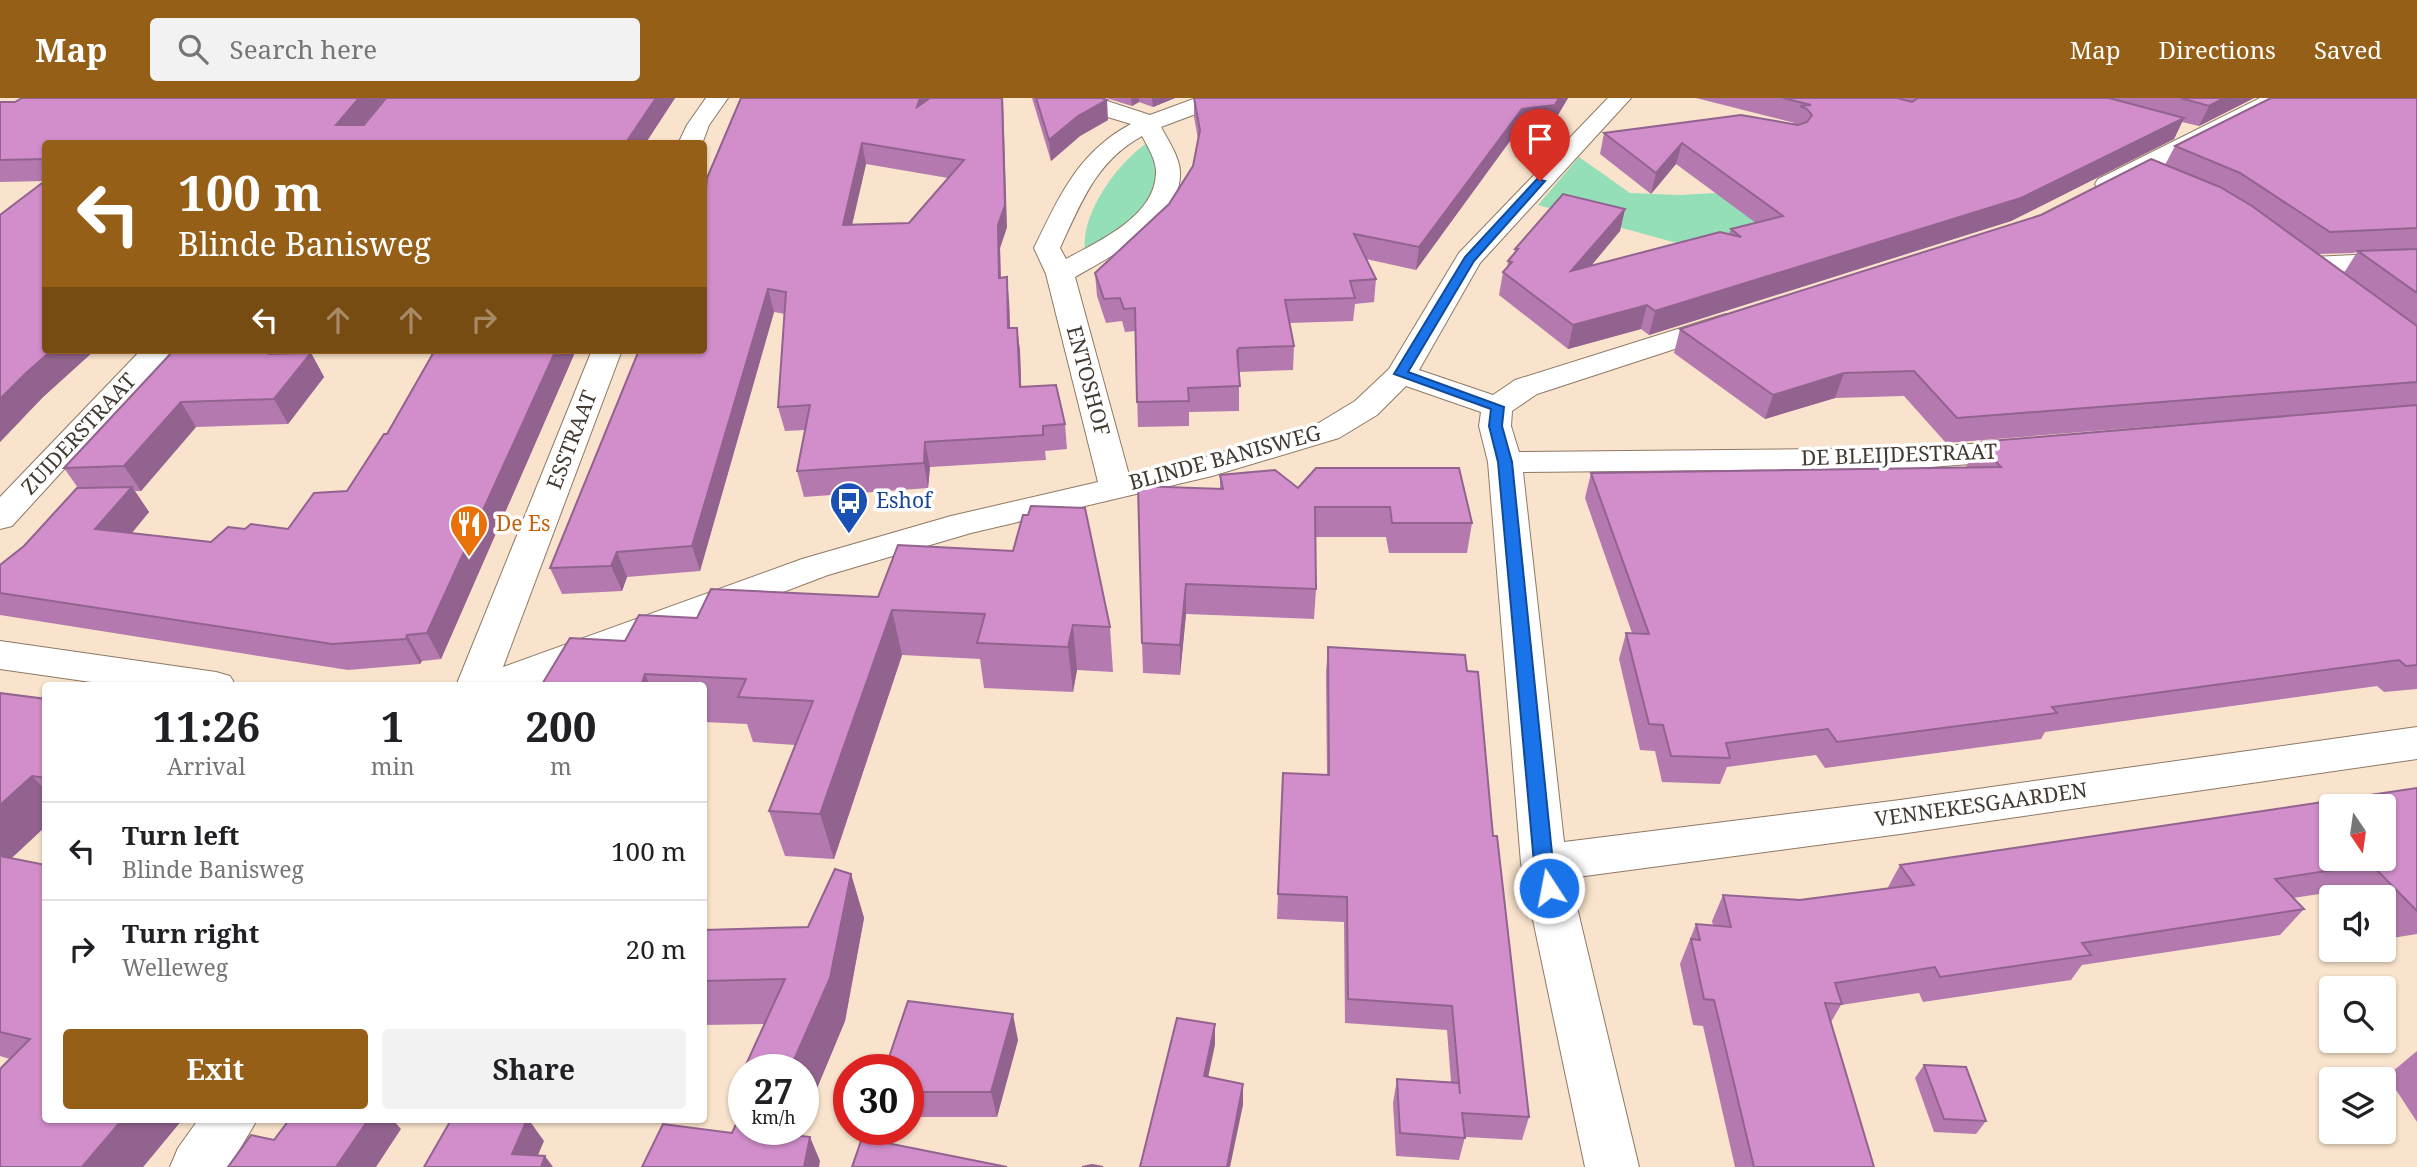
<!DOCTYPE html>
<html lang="en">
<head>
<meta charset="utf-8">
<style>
  body { margin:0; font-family:"Noto Serif",serif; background:#f2f2f2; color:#202124; height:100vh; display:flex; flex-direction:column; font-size:26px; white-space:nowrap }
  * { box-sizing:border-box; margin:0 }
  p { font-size:23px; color:#757577 }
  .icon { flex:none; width:38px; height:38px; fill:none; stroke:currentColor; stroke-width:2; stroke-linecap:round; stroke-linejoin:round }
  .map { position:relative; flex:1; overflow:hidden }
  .side { position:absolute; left:42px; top:584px; width:665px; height:441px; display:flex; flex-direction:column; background:#fff; border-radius:7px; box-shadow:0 2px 5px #0004 }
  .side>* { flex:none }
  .hud { position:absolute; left:42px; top:42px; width:665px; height:214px; border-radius:7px; box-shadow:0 2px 5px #0004; background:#955f17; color:#fff; overflow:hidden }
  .needle { width:46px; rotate:167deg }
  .buttons { position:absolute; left:2319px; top:696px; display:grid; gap:14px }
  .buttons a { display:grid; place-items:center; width:77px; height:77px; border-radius:7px; background:#fff; box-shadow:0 2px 5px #0004; font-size:35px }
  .speed { position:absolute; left:728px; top:956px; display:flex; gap:14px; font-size:35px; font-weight:700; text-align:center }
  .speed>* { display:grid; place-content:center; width:91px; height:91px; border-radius:50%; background:#fff; box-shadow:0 2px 5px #0004; line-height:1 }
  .speed small { font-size:18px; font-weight:400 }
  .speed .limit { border:10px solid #d22; background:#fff; color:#111 }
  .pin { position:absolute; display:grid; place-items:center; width:60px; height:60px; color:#fff; margin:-72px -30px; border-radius:50% 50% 50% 0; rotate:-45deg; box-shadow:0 0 7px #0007 }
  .pin .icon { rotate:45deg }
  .me { position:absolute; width:77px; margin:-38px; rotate:349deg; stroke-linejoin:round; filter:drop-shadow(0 0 5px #0008) }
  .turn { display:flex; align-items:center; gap:24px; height:147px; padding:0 21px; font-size:32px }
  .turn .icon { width:91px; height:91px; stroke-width:2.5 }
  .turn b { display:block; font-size:49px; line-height:60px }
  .lanes { display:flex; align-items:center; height:66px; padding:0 21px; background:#0003; justify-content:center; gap:35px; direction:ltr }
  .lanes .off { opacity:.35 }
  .eta { display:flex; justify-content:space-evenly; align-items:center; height:119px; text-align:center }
  .eta b { font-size:42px; font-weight:700; line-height:49px }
  .cta { display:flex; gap:14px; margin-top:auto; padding:14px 21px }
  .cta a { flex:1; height:80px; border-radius:7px; background:#955f17; color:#fff; font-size:28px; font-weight:700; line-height:80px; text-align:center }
  .cta a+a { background:#f2f2f2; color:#202124 }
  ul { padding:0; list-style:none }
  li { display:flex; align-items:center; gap:21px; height:98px; padding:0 21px; border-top:2px solid #e0e0e0 }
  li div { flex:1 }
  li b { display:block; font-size:26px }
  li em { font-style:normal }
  header { display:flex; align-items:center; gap:42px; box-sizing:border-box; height:98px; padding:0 35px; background:#955f17; color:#fff }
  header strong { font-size:33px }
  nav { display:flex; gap:38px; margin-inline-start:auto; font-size:24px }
  .search { width:490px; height:63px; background:#f2f2f2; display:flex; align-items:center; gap:18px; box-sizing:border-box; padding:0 24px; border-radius:7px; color:#757577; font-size:26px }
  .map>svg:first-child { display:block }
  .green { fill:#95dfb8 }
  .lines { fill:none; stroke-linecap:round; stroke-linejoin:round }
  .minor-casing { stroke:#8d7965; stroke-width:2 }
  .minor { fill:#fff; fill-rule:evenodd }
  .wall { fill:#b47aaf; fill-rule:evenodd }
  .shaded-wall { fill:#92638e }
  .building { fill:#d18ecb; stroke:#92638e; stroke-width:2; fill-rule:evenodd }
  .route { fill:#1a73e8; stroke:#114b97; stroke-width:2 }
  .labels { text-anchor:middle; stroke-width:7; stroke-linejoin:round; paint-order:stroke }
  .street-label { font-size:21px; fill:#433a31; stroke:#fff }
  .transit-label { font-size:21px; fill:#164399; stroke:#fff; text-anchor:start }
  .food-label { font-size:21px; fill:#c56008; stroke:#fff; text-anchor:start }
</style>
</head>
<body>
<header>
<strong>Map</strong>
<div class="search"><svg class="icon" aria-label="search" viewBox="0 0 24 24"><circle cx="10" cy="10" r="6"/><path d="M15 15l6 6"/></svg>Search here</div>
<nav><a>Map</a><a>Directions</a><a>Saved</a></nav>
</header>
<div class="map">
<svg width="2417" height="1069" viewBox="0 0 2417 1069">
  <rect width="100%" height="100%" fill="#f9e3cc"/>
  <g class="green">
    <path d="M1152,42C1155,58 1159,74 1156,91C1151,114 1105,143 1086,159C1076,120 1119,61 1152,42Z"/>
    <path d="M1579,59L1630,95L1680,97L1733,94L1801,117L1695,150L1538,107Z"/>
  </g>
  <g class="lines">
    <defs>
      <g id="minor">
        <path d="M706,0H728L709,27L702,46H678L687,27Z"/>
        <path d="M1058,0H1098L1150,17L1196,0H1228L1225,5L1161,29C1168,42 1179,58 1180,73C1183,123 1111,158 1075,179L1129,377L1192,363L1317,326L1355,303L1389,271L1459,155L1608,0H1631L1480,165L1419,272L1493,297L1515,282L1716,219L1726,216L1736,219L1741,225L1736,231L1537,296L1512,313L1511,328L1519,354L1917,350L2024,342L2036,345L2040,352L2036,359L2024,362L1917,370L1523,374L1564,744L1900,702L2417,629V661L1900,736L1570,780L1639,1069H1585L1521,765L1488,364L1479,328L1481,314L1406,288L1377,317L1339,340L1212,378L971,435L828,477L535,588H456L592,252H622L503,569L802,461L951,418L1098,384L1046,176L1034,150C1059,99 1078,54 1131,26L1061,5ZM1142,38C1148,49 1156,62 1156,74C1156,118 1099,143 1066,161L1060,150C1081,105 1096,63 1142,38Z"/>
        <path d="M2260,0H2288L2285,5L2116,91H2098L2095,86L2098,81Z"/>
        <path d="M2417,154V170L2313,175L2303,173L2299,167L2303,161L2313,159Z"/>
        <path d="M141,252H173L12,428L0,431V399Z"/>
        <path d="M0,543L216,574L230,578L236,588H119L0,571Z"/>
        <path d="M198,1022H257L229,1069H170L178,1050Z"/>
      </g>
    </defs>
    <use href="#minor" class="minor-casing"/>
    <use href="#minor" class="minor"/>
  </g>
  <g class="wall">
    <path d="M22,0H385L363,27H364L386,0H675L645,46H46V252H95L43,299L0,344V117L45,83L0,84V4H15Z"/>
    <path d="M741,0H928V2L1007,129L1000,150L1001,180L1009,203L1010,230H1017L1020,253L1021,289L1065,326L1067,351L1045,353L1046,362L930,369L928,390L804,399L797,373L805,332L785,333L778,309L785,216L774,214L700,473L627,479L622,493L562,496L550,470L705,102ZM866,66L948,80L909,125L852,126Z"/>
    <path d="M1032,0H1102L1108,22L1080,38L1051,63Z"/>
    <path d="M1106,0H1175L1153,9L1139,4L1132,8Z"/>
    <path d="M1194,0H1568L1552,27L1518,32L1416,172L1366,161L1376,181L1374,204L1355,206L1353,223L1289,225L1294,248L1293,272L1239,274V313L1189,314V328L1138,329L1135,233L1125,234L1122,223L1106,225L1097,198L1095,175L1169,106L1193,68L1198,41L1194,19Z"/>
    <path d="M1696,0H2254L2199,28L2182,24L2174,41L2011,123L1649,237L1641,231L1568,251L1499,197L1503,174L1507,170L1508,163L1515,156V151L1625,111L1620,133L1590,168L1729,136L1731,131L1756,125L1676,66L1651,96L1600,56L1604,35L1795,25Z"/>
    <path d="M2417,0V591L2384,594L2377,588L2045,634L2041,641L1825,670L1816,657L1727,669L1720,686L1662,684L1655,653L1640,652L1619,561L1626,535H1632L1585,400L1591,375L1966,369L1978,344L2355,312L1946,345L1904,298L1835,300L1765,321L1674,255L1680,231L2041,117L2165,67L2175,48ZM2357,154L2344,175L2318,156L2353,155Z"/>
    <path d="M174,252H306L303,255H311L324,279L288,326L196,329L141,393H135L149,414L131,435L211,444L245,431H288L347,393L387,336L432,258L429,252H576L441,561L422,563L420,566L348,572L0,517V467L24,448L78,390L64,370Z"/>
    <path d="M1220,377L1298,390L1472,425L1467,455H1389L1386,439H1315L1316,491L1314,521L1186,516L1180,577L1143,575L1142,545L1220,390Z"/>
    <path d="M878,499L1110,529L1113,574L1077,572L1073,594L984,590L980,561L902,557L834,761L785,758L769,713L795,647L753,644L747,626L704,624V588H541L625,543L697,520Z"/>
    <path d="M1328,549L1467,573L1493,738L1529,1019L1522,1042L1465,1039L1459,1062L1396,1058L1393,1005L1397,981L1451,984L1447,932L1345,925L1344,824L1277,821L1283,675L1327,677L1326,574Z"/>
    <path d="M0,595L46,601V728L11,760L46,1022H182L143,1069H0L10,961L0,958Z"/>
    <path d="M2417,690V836L2392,840L2384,831V800H2354L2346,792L2293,800L2304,811L2280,837L2082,867L2071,882L1923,904L1919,895L1841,907L1831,924L1874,1069H1735L1703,928L1693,927L1680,866L1696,826L1713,827L1712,823L1723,797L1800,802L1887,791L1900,767Z"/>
    <path d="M851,776L864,820L845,923L805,1019H803V971L765,926L704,927V832L808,829Z"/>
    <path d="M1018,942L997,1019H908V971Z"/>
    <path d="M2417,953V1024L2387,978Z"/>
    <path d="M1924,967L1986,1023L1976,1036L1934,1034L1915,980Z"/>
  </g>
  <g class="shaded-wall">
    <path d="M359,0H385L347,46L336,27Z"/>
    <path d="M656,0H675L645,46H625Z"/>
    <path d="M920,0H928L920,29L917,9Z"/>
    <path d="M1002,0H1003L1007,129L1000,150L1001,203L999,180L998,127Z"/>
    <path d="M1131,0H1139V4L1132,8Z"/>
    <path d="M1152,0H1175L1153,9Z"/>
    <path d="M1559,0H1568L1552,27L1518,32L1416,172L1419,149L1522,11Z"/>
    <path d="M2224,0H2254L2199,28L2209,8Z"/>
    <path d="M1107,2L1108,22L1080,38L1051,63L1049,42L1078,18Z"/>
    <path d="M2184,20L2174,41L2011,123L1649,237L1655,213Z"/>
    <path d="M862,45L866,66L847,149L843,127Z"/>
    <path d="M1682,45L1676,66L1651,96L1656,75Z"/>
    <path d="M1625,111L1620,133L1567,197L1571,173Z"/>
    <path d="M1007,179L1009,203L1011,254L1008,230Z"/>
    <path d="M768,191L774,214L700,473L692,448Z"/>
    <path d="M1647,207L1641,231L1568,251L1573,227Z"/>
    <path d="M1017,230L1020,253L1022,313L1020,289Z"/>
    <path d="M1239,250V274L1237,253Z"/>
    <path d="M52,252H95L43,299L0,344V301L26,275Z"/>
    <path d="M272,252H306L282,281L269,256Z"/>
    <path d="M556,252H576L441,561L427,535Z"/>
    <path d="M311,255L324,279L288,326L274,301Z"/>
    <path d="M1844,275L1835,300L1765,321L1773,297Z"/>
    <path d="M181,304L196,329L141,393L124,368Z"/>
    <path d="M925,344L930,369L928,390L924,365Z"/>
    <path d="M132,389L149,414L114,457L95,431Z"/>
    <path d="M617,454L627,479L622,493L611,468Z"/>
    <path d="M1186,486V516L1180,577V547Z"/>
    <path d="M892,512L902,557L834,761L820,716Z"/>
    <path d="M1073,527L1077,572L1073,594L1068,549Z"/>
    <path d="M407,537L422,563L420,566L406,541Z"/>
    <path d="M645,576L650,588H641Z"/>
    <path d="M32,678L46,693V728L0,771V707Z"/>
    <path d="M851,776L864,820L845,923L805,1019L803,1014V971H790Z"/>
    <path d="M1013,916L1018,942L997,1019L991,994Z"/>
    <path d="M1215,926V947L1204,999V978Z"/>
    <path d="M1243,986V1007L1230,1069H1227Z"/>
    <path d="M122,1022H182L143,1069H82Z"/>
    <path d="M368,1022H393L401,1031L376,1069H336Z"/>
    <path d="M527,1022H529L544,1043L533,1069L512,1056Z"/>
    <path d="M780,1031H786L794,1048L779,1035Z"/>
    <path d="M810,1039L820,1063L819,1069H804Z"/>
    <path d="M545,1058L553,1069H541Z"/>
  </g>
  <g class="building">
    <path d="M22,0H359L336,27H364L386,0H656L625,46H46V61L0,62V4H15Z"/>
    <path d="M741,0H920L917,9L930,0H1002L1005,107L998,127L999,180L1007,179L1008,230H1017L1020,289L1056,287L1065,326L1043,328V337L925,344L924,365L797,373L810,307L778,309L786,194L768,191L692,448L617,454L611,468L550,470L639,252H704V102H705L707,80ZM862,45L964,62L909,125L843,127Z"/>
    <path d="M1036,0H1102L1107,2L1078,18L1049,42Z"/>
    <path d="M1194,0H1559L1555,7L1522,11L1419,149L1354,136L1376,181L1350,183L1355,200L1285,202L1294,248L1239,250L1237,253L1240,288L1188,290L1189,303L1137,304L1135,210L1124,211L1120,200L1104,201L1095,175L1169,106L1193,68L1200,32Z"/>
    <path d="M1783,0H1897L1912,4L1918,0H2109L2184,20L2021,100L1655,213L1647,207L1573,227L1503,174L1512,164L1508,163L1518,151H1515L1563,96L1625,111L1571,173L1720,134L1741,139L1731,131L1783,118L1682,45L1656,75L1604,35L1741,17L1798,27L1807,24L1812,17L1807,11L1800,8L1811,7Z"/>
    <path d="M2181,0H2224L2209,8Z"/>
    <path d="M2271,0H2417V130L2330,134L2240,75L2175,48Z"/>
    <path d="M2151,61L2220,89L2252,108L2417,228V284L1957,320L1914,273L1844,275L1773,297L1680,231L2041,117Z"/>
    <path d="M46,82V194L44,195H46V252H52L26,275L0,301V117Z"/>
    <path d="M2417,151V195L2358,153Z"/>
    <path d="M174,252H272L269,256L311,255L274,301L181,304L124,368L64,370Z"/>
    <path d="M435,252H556L427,535L407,537L406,541L332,546L0,495V467L24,448L77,390L132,389L95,431L211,444L228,429L245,431L251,426L288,431L314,395L347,393L384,336H387Z"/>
    <path d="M2417,307V567L2406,568L2399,562L2052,609L2057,615L1837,644L1828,631L1726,645L1730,660L1671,658L1663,627L1649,626L1626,535L1649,536L1591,375L2001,369L1978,344Z"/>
    <path d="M1316,370H1459L1472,425H1392L1390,409H1315L1316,491L1186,486L1180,547L1142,545L1138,388L1223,391L1220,377L1275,372L1298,390Z"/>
    <path d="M1031,408L1085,410L1110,529L1073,527L1068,549L977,545L985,516L892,512L820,716L769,713L813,603L738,599L746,581L645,576L641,588H541L570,540L625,543L639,517L697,520L711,491L878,499L898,447L1013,453L1023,417H1028Z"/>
    <path d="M1328,549L1465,557L1467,573L1478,574L1493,738H1497L1529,1019L1462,1015L1465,1040L1400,1035L1397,981L1459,985L1460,996L1452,908L1348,901L1347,799L1278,796L1283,675L1329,677Z"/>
    <path d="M0,595L46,601V680L32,678L0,707Z"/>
    <path d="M2417,690V813L2371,766L2275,781L2304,811L2082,845L2091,857L1940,879L1935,869L1835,885L1842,906L1825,905L1874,1069H1754L1714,902L1704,901L1691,841L1700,842L1696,826L1731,829L1723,797L1800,802L1914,787L1900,767ZM2331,709H2384V761H2331Z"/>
    <path d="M0,758L46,767V1022H122L82,1069H0V971L30,941L0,934Z"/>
    <path d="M835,771L851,776L830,880L790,971H744L785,881L704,883V832L808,829Z"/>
    <path d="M908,903L1013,916L991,994H908V971H885Z"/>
    <path d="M1177,920L1215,926L1204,978L1243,986L1227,1069H1140Z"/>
    <path d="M1924,967L1966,969L1986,1023L1944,1021Z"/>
    <path d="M741,1015H744V1031H780L779,1035L810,1039L804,1069H642L663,1026L732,1035Z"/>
    <path d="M289,1022H368L336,1069H228L251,1037L274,1042Z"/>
    <path d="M451,1022H527L512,1056L545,1058L541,1069H424Z"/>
    <path d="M861,1043H877L1007,1069H852Z"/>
    <path d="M1092,1067L1103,1069H1082Z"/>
  </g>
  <path class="route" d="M1537,81L1545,83L1474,163L1408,274L1504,309L1502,328L1512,364L1553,765L1559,790L1556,796H1542L1534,765L1498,364L1489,328L1491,311L1394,276L1465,159Z"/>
  <defs>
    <symbol id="bus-pin" viewBox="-11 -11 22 30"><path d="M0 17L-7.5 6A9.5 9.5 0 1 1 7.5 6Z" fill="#1a4fb4" stroke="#fff"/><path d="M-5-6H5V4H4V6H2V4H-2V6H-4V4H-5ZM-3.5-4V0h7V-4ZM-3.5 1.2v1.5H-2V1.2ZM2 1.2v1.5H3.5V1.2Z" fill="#fff"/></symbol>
    <symbol id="restaurant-pin" viewBox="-11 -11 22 30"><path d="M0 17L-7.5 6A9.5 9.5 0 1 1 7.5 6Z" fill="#e8710a" stroke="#fff"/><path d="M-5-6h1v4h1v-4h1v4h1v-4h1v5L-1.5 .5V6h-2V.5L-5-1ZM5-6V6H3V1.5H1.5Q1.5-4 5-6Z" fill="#fff"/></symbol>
  </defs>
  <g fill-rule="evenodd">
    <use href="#bus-pin" x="827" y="381" width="44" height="60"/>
    <use href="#restaurant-pin" x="447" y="404" width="44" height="60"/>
  </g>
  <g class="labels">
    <g class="street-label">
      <text transform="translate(1088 283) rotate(75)" y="7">ENTOSHOF</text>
      <text transform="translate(79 336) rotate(-47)" y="7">ZUIDERSTRAAT</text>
      <text transform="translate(572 342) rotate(-69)" y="7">ESSTRAAT</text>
      <text transform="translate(1899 357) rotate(-2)" y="7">DE BLEIJDESTRAAT</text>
      <text transform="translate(1225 360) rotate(-15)" y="7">BLINDE BANISWEG</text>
      <text transform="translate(1981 707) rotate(-8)" y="7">VENNEKESGAARDEN</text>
    </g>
    <g class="transit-label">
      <text x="876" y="410">Eshof</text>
    </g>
    <g class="food-label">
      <text x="496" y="433">De Es</text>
    </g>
  </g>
</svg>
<div class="buttons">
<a><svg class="needle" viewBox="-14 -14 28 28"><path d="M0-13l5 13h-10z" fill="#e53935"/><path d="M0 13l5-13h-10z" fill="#757577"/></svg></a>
<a><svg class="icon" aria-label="sound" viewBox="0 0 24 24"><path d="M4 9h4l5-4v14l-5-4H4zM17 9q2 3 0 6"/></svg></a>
<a><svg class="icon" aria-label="search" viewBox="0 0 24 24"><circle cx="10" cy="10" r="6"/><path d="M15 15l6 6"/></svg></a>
<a><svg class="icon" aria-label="layers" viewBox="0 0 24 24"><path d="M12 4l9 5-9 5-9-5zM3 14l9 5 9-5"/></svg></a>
</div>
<div class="speed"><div>27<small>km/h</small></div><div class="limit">30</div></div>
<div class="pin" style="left:1540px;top:83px;background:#d93025"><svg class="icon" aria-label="arrive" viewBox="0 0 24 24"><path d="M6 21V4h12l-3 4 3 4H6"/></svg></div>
<svg class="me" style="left:1549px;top:790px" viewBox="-20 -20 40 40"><circle r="17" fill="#1a73e8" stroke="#fff" stroke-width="3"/><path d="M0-11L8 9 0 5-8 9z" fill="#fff"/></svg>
<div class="hud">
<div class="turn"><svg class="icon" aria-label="left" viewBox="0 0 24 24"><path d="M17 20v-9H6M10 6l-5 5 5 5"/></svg><div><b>100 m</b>Blinde Banisweg</div></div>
<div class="lanes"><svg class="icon" aria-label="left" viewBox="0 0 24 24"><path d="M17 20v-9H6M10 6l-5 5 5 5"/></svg><svg class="icon off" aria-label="ahead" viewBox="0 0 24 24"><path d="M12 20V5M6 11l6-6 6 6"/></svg><svg class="icon off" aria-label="ahead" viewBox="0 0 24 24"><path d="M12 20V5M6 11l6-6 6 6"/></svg><svg class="icon off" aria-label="right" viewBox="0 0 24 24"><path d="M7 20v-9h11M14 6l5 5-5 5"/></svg></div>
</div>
<section class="side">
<div class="eta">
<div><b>11:26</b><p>Arrival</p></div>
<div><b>1</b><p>min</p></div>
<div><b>200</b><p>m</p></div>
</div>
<ul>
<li><svg class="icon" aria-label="left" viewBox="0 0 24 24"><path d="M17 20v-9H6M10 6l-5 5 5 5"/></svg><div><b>Turn left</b><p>Blinde Banisweg</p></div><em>100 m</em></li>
<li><svg class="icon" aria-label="right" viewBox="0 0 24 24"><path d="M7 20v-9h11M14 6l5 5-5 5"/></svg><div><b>Turn right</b><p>Welleweg</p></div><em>20 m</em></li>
</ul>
<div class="cta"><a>Exit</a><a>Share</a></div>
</section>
</div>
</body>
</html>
